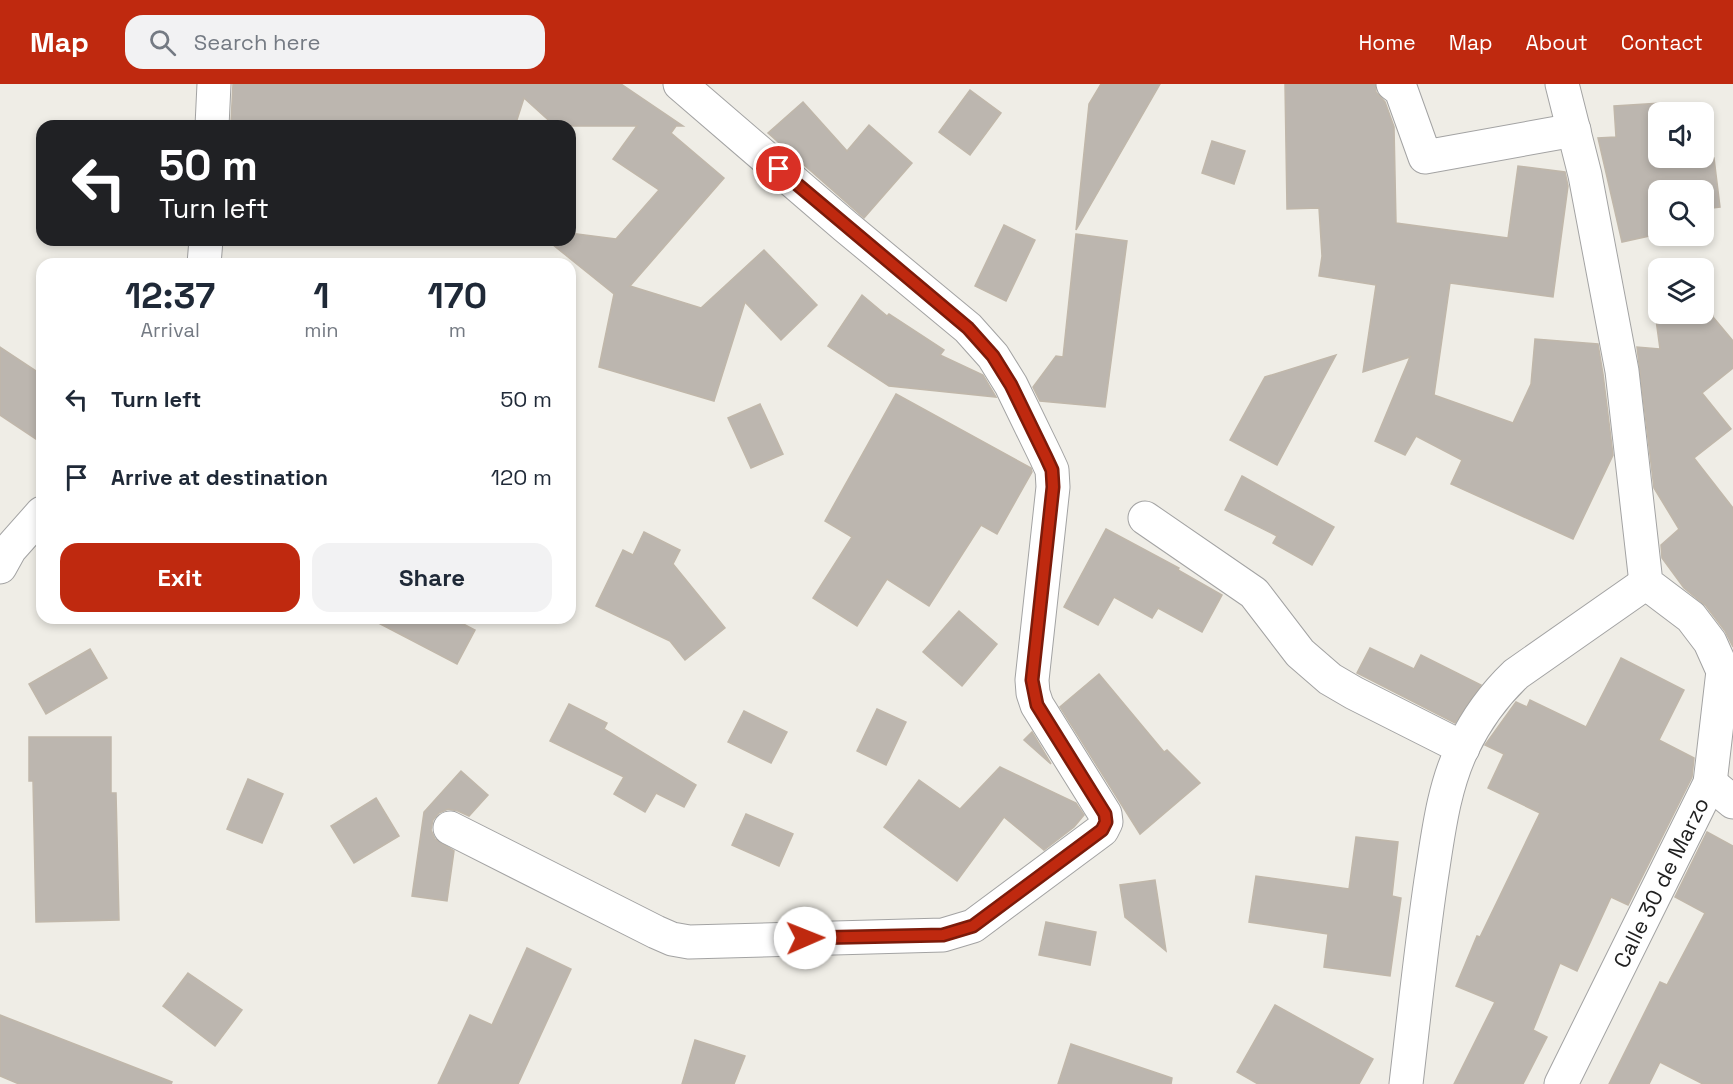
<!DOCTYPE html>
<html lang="en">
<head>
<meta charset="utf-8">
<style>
  body { margin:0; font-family:"Space Grotesk",sans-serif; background:#f2f2f3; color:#1f2937; height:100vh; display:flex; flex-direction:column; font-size:22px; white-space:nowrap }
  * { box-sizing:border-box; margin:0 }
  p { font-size:20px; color:#747a83 }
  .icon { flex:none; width:33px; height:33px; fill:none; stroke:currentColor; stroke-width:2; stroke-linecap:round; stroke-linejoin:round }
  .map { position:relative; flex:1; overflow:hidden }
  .sheet { position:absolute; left:36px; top:174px; width:540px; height:366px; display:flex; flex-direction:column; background:#fff; border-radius:18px; box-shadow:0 3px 9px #0003 }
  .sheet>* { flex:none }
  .hud { position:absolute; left:36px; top:36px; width:540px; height:126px; border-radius:18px; box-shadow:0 3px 9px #0003; background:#202124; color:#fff; overflow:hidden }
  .controls { position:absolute; left:1648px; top:18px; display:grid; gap:12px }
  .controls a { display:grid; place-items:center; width:66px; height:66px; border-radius:12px; background:#fff; box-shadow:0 3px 9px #0003; font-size:30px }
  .pin { position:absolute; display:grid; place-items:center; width:51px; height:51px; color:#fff; margin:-26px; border:3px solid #fff; border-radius:50%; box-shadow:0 2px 6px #0007 }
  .me { position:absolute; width:66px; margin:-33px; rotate:89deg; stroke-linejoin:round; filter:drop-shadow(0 0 4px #0008) }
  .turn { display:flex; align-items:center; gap:21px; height:126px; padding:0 24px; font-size:27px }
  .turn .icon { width:78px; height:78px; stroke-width:2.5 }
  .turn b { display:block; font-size:42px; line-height:51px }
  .eta { display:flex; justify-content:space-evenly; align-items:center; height:102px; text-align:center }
  .eta b { font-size:36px; font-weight:800; line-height:42px }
  .cta { display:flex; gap:12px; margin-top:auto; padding:12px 24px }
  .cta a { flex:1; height:69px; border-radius:18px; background:#bf290f; color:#fff; font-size:24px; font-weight:800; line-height:69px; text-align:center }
  .cta a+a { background:#f2f2f3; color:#1f2937 }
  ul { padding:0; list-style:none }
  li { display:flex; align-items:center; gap:18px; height:78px; padding:0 24px }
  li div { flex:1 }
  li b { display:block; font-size:22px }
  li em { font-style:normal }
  header { display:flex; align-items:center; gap:36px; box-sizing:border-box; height:84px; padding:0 30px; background:#bf290f; color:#fff }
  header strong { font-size:28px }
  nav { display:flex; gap:33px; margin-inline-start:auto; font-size:21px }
  .search { width:420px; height:54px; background:#f2f2f3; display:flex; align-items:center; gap:15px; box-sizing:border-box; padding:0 21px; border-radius:18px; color:#747a83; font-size:22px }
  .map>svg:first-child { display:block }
  .building { fill:#bcb6af; stroke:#c0b7aa; stroke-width:1.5 }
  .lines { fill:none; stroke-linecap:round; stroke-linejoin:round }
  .minor-casing { stroke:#a3a3a3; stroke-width:35 }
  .minor { stroke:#fff; stroke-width:33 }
  .route-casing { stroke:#7c1b0a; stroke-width:15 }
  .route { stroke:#bf290f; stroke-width:10 }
  .labels { text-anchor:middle; stroke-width:6; stroke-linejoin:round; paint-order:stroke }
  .street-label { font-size:22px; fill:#1f1f1f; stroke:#fff }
</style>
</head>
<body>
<header>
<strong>Map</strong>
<div class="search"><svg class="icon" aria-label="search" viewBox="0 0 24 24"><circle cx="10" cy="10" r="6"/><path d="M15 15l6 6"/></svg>Search here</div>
<nav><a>Home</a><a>Map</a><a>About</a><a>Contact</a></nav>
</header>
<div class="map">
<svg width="1733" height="1000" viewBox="0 0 1733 1000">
  <rect width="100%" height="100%" fill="#efede6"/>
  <g class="building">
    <path d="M233,0H621L683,42H676L671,49L724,94L630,202L701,224L764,166L817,221L781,256L745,218L714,317L599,283L614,210L547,156H570V149L616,155L659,106L613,75L637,42H555L524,14L515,42H262L231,39Z"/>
    <path d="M1101,0H1160L1076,146L1089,20Z"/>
    <path d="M1285,0H1375L1376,8L1385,18L1394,43L1396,139L1508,154L1518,82L1565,88L1568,102L1553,213L1450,199L1434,311L1513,339L1531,300L1535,255L1598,260L1603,290L1613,371L1573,455L1451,400L1462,376L1416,352L1405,371L1375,357L1410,273L1363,288L1376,201L1319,192L1322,172L1319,124L1287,125Z"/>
    <path d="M970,6L1001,29L970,71L939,48Z"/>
    <path d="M803,18L847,67L869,41L912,79L864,134L768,49Z"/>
    <path d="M1661,19L1662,28H1659V74H1666V80L1714,74L1720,123L1704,125V106H1659V150L1622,158L1598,54L1616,53L1614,22Z"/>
    <path d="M1212,57L1245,67L1234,100L1202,89Z"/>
    <path d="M1004,141L1035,156L1006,217L975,202Z"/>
    <path d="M1076,150L1127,157L1105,323L1040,317L1033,303L1056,272L1063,273Z"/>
    <path d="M1704,192H1708L1713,233L1733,257V284L1702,309L1731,345L1694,374L1733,424V563L1725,547L1706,522L1684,504L1662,474L1661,461L1679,445L1654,404L1637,263L1660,265L1651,199L1659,198V230H1704Z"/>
    <path d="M862,211L887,232L889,230L944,266L940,271L983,291L996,313L889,302L828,262Z"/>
    <path d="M0,263L42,291V359L0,331Z"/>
    <path d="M1336,271L1277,381L1230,356L1265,293Z"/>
    <path d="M896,310L1031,384L1032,388L997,450L981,441L929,522L887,495L857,542L813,514L852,453L825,437Z"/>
    <path d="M760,320L783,370L751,384L728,334Z"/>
    <path d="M1242,392L1334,443L1312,481L1273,459L1277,452L1225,426Z"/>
    <path d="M1106,445L1179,484L1178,486L1222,511L1202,548L1158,524L1152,534L1114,513L1098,541L1064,523Z"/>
    <path d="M644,448L680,466L673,480L725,544L685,576L670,557L596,522L623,466L633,471Z"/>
    <path d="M959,527L997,560L962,602L923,568Z"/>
    <path d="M369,534H452L475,546L457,580Z"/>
    <path d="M1370,564L1414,585L1421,571L1481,601L1455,639L1357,589Z"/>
    <path d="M90,565L107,594L46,630L29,600Z"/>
    <path d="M1621,574L1684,606L1659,656L1694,674L1692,693L1628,821L1611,813L1577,887L1560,879L1533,946L1547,953L1523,1000H1454L1495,918L1456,902L1477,852L1480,853L1540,729L1488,704L1504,670L1485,661L1516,618L1527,623L1530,616L1586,643Z"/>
    <path d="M1099,590L1164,668L1167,666L1200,699L1140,750L1060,623Z"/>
    <path d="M569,620L607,639L604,645L696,701L684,723L656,709L645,728L614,710L624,693L550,657Z"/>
    <path d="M877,625L906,638L886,681L857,667Z"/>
    <path d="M744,627L787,648L771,679L728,658Z"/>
    <path d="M1032,648L1051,680L1024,656Z"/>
    <path d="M29,653H111V709H116L119,836L36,838L33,697H29Z"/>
    <path d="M1000,683L1076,719L1084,731L1074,743L1044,766L1004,733L957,797L884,743L919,696L960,725Z"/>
    <path d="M461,687L488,711L469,732L458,727L448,725L439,729L433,736L431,746L435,755L454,767L447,817L412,812L424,728Z"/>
    <path d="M248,695L283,710L262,759L227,745Z"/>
    <path d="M376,714L399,752L354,779L331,742Z"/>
    <path d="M746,730L793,750L779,782L732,761Z"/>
    <path d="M1707,748L1733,762V1000H1703L1660,978L1649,1000H1609L1660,898L1667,901L1705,829L1675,813Z"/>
    <path d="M1356,753L1398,758L1392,812L1401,814L1390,892L1324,883L1328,850L1249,838L1256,792L1349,805Z"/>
    <path d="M1155,796L1166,867L1125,833L1120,801Z"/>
    <path d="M1046,838L1096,848L1090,881L1039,871Z"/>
    <path d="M527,864L571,885L518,1000H438L470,931L492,941Z"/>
    <path d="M188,889L242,926L215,962L163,922Z"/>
    <path d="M1275,921L1373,975L1359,1000H1258L1237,988Z"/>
    <path d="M0,931L172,998L171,1000H19L0,992Z"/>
    <path d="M695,956L745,972L734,1000H682Z"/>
    <path d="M1071,960L1172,994L1171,1000H1058Z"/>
  </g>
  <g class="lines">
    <defs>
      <g id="minor">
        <path d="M1393,0L1401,6L1425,73L1574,46"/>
        <path d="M212,42L214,0"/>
        <path d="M204,180L206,156"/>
        <path d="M1145,434L1254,509L1300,569L1330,595L1354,609L1463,664"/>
        <path d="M0,483L10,465L42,429"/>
        <path d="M1710,699L1733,718"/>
        <path d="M450,744L656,848L672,855L689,858L943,851L973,842L1102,746L1106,738L1105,730L1037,621L1033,609L1032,596L1053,403L1052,386L1046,373L1011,301L993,272L968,244L845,142L680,0"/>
        <path d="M1406,1000C1414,932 1421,864 1431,796C1438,752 1443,704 1463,663C1476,636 1494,611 1516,590L1646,499"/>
        <path id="s1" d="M1561,1000L1710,699L1723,587L1710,558L1691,533L1646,499L1622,287L1585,91L1562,0"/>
      </g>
    </defs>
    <use href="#minor" class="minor-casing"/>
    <use href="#minor" class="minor"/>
  </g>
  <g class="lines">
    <defs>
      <path id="route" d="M779,85L968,244L993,272L1011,301L1046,373L1052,386L1053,403L1032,596L1037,621L1105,730L1106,738L1102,746L973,842L943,851L805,854"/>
    </defs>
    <use href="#route" class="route-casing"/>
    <use href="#route" class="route"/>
  </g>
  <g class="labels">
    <g class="street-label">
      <text dy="8" stroke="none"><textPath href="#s1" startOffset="225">Calle 30 de Marzo</textPath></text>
    </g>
  </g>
</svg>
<div class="controls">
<a><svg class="icon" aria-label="sound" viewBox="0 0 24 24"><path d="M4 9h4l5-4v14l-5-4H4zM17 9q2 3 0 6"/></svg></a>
<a><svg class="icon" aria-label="search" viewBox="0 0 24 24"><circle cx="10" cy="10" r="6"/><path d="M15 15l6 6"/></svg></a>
<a><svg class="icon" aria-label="layers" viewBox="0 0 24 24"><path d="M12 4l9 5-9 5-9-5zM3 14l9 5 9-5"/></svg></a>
</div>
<div class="pin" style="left:779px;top:85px;background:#d93025"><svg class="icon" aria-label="arrive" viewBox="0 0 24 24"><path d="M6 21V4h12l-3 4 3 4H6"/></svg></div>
<svg class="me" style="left:805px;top:854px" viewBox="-20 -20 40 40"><circle r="19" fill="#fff"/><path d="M0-13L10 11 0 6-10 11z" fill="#bf290f"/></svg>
<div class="hud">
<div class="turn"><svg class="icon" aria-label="left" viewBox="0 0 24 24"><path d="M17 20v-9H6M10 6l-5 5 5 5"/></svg><div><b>50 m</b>Turn left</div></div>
</div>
<section class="sheet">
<div class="eta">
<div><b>12:37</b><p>Arrival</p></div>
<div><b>1</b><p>min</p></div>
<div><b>170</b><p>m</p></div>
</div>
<ul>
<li><svg class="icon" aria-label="left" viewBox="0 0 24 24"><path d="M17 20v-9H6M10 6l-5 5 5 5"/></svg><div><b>Turn left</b></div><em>50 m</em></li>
<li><svg class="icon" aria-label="arrive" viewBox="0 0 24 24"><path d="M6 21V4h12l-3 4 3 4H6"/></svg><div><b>Arrive at destination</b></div><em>120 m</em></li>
</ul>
<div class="cta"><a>Exit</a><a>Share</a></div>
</section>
</div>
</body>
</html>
